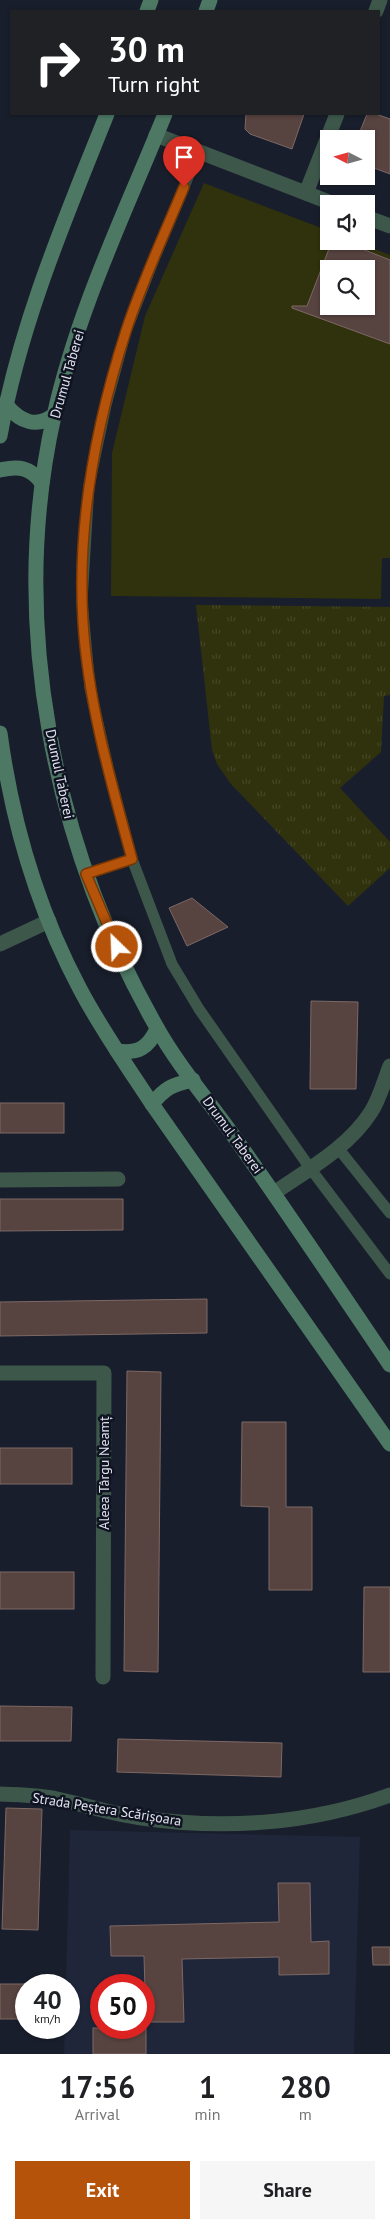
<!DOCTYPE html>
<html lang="en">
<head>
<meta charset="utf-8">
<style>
  body { margin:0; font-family:"PT Sans",sans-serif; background:#f6f6f6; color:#202124; height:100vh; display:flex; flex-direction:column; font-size:19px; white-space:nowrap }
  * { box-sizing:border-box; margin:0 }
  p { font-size:16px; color:#757577 }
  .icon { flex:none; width:28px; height:28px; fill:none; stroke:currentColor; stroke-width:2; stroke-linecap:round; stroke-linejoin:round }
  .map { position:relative; height:2054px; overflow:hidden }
  .panel { display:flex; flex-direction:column; background:#fff; flex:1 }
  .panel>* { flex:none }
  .banner { position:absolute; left:10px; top:10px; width:370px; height:105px; border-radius:0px; box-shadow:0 1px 4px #0004; background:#202124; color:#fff; overflow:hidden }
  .needle { width:32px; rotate:276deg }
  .tools { position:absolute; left:320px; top:130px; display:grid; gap:10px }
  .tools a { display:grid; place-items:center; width:55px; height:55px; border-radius:0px; background:#fff; box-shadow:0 1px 4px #0004; font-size:25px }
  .speed { position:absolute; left:15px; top:1974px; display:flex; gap:10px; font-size:25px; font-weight:700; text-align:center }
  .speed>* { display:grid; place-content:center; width:65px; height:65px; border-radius:50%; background:#fff; box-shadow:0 1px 4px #0004; line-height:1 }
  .speed small { font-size:12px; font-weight:400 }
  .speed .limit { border:8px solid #d22; background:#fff; color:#111 }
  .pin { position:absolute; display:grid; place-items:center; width:42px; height:42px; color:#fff; margin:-51px -21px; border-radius:50% 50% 50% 0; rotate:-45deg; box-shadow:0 0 5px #0007 }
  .pin .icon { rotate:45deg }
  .me { position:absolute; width:55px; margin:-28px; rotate:336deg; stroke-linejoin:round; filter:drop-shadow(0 0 4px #0008) }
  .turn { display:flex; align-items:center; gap:18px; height:105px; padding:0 15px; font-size:22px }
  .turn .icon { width:65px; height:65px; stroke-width:2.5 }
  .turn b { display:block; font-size:35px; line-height:42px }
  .eta { display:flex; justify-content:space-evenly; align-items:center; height:85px; text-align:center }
  .eta b { font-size:30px; font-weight:600; line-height:35px }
  .action { display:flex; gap:10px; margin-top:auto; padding:10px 15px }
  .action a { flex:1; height:58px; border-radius:0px; background:#b45309; color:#fff; font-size:20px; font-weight:600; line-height:58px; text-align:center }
  .action a+a { background:#f6f6f6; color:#202124 }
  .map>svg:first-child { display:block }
  .built { fill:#1f263a; fill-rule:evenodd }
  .grass { fill:url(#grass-tufts) }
  .garden { fill:#30320d; fill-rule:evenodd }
  .building { fill:#574340; stroke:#7d6865; fill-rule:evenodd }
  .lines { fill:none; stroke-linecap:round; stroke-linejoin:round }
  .lane { stroke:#3d584b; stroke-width:11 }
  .street { stroke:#3d584b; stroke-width:15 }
  .secondary { stroke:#4c7864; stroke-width:15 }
  .route-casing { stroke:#753606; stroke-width:12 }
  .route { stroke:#b45309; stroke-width:9 }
  .labels { text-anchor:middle; stroke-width:5; stroke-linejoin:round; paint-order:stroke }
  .street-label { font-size:14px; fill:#e0e3ed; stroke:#101422 }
</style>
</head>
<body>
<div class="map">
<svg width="390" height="2054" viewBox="0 0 390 2054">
  <defs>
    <pattern id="grass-tufts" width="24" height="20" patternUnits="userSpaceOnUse" patternTransform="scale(1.25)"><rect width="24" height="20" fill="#30320d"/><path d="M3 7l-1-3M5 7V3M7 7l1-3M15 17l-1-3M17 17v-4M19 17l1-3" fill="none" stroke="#444625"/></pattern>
  </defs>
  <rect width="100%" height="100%" fill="#191e2c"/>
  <path class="built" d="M70,1830L360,1837L354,2054H64L65,2028H69V1985H66ZM101,1985H144V2028H101Z"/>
  <path class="grass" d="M196,605L390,607V695L384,696L381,752L340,788L390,842V868L348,906L231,784L217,764L212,750Z"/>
  <path class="garden" d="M204,183L329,231V241H354L390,255V558H382L381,599L111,596L112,453L145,316ZM329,269H366V306H329Z"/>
  <g class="building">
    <path d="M246,114H304L292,149L250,134L245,129Z"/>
    <path d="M367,114H376L390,119V174L366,165V139H357Z"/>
    <path d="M332,241H342L390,260V344L292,308V306H307ZM329,269H366V306H329Z"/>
    <path d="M192,898L228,927L187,946L169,908Z"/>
    <path d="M311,1001L358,1002L356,1089H310Z"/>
    <rect x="0" y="1103" width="64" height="30"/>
    <path d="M0,1199H123V1230L0,1231Z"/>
    <path d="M207,1299V1333L0,1336V1302Z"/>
    <path d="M127,1371L161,1372L158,1672L124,1671Z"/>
    <path d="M242,1422H286V1507H312V1590H269V1507L241,1506Z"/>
    <rect x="0" y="1448" width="72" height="36"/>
    <rect x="0" y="1572" width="74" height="37"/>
    <path d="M364,1587H390V1672H363Z"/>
    <path d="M0,1706L72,1707L71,1741H0Z"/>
    <path d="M118,1739L282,1743L281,1777L117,1772Z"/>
    <path d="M6,1808L42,1809L38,1930L2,1929Z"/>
    <path d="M278,1883H310L311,1942L329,1941V1974L279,1975V1957L182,1959L184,2022H146L144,1956H111L110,1926L279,1922Z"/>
    <path d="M372,1947H390V1965H373Z"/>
    <rect x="0" y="1984" width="26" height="35"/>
    <rect x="93" y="2028" width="53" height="26"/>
  </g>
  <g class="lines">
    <g class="lane">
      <path d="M199,151L154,259L126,331L106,405L89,485L82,601L90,688L109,772L132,859L172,964L199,1009L310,1168L390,1274"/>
      <path d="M86,874L132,859"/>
      <path d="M338,1148L390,1213"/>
    </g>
    <g class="street">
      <path d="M376,11L380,0"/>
      <path d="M156,135L334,204"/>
      <path d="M306,193L337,114"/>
      <path d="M366,217L390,226"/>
      <path d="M0,944L49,921"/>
      <path d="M0,1180L118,1179"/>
      <path d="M274,1193C307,1170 348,1148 371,1112C380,1098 384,1081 390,1066"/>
      <path d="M0,1373H104L103,1677"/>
      <path d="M0,1794C19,1795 39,1795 57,1799C86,1805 113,1814 142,1818C225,1830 311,1824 390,1795"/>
    </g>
    <g class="secondary">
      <path d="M147,11L151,0"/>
      <path d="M206,11L210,0"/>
      <path d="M165,114C125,213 77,311 54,416C8,622 53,845 156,1026C178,1066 209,1101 235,1138C288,1213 339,1289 390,1365"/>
      <path d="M7,406C20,421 36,429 54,415"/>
      <path d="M0,436C20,324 65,219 107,114"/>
      <path d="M0,470C19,466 30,467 42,483"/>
      <path d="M0,733C12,822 38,910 80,989C101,1029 127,1066 152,1104L390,1444"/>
      <path d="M117,1051C138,1054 148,1048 157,1029"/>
      <path d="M152,1104C166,1087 172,1085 193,1080"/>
    </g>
  </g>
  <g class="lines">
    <defs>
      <path id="route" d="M117,947L86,874L132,859C111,782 88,703 83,622C77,525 96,424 126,331C142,282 164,235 184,187"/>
    </defs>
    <use href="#route" class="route-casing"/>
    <use href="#route" class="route"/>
  </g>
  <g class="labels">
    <g class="street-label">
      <text transform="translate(67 374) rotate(-74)" y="5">Drumul Taberei</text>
      <text transform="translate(60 774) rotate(78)" y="5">Drumul Taberei</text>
      <text transform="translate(233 1135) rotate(54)" y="5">Drumul Taberei</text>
      <text transform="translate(104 1473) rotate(-90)" y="5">Aleea Târgu Neamț</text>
      <text transform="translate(107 1809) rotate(9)" y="5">Strada Peștera Scărișoara</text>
    </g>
  </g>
</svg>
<div class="tools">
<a><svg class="needle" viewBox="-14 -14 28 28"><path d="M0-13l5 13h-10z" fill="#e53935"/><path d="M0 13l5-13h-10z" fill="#757577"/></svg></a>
<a><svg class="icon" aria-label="sound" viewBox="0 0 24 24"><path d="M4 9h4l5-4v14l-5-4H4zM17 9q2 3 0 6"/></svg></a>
<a><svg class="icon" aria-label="search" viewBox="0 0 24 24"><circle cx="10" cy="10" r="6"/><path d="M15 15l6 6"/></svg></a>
</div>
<div class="speed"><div>40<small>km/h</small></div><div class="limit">50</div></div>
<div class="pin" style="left:184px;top:187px;background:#d93025"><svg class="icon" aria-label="arrive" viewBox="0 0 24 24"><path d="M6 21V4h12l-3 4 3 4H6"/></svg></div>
<svg class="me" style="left:117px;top:947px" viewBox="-20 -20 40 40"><circle r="17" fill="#b45309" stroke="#fff" stroke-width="3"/><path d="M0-11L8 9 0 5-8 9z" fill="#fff"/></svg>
<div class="banner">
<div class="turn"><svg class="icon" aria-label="right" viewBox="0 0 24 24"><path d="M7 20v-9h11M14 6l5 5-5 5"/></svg><div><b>30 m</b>Turn right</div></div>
</div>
</div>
<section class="panel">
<div class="eta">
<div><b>17:56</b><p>Arrival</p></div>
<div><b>1</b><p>min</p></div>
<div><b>280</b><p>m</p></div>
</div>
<div class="action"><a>Exit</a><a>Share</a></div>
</section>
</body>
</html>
